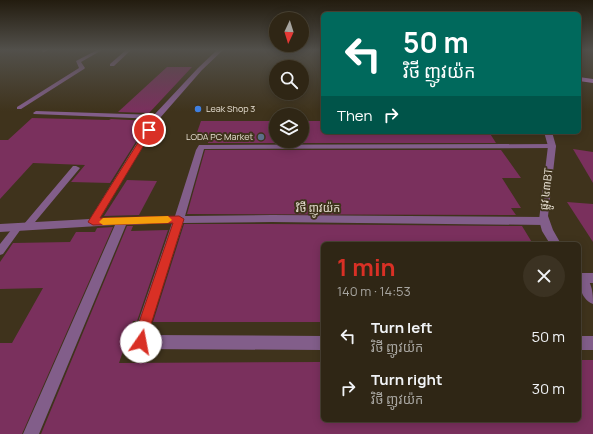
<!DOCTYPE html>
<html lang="en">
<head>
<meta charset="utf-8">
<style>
  body { margin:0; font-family:Manrope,"Noto Sans Khmer",sans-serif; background:#3b3222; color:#f1f3f6; height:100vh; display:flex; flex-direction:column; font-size:15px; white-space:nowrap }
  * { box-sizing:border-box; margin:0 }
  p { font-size:13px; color:#a7a5a0 }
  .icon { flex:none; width:22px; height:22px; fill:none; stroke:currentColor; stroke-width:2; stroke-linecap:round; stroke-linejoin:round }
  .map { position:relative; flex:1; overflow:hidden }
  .sheet { position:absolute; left:321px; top:242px; width:260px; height:180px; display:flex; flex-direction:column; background:#2f2615; border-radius:6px; box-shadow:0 2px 10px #0003,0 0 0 1px #4a4334 }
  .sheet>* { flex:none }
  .top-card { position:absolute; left:321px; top:12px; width:260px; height:122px; border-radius:6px; box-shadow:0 2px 10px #0003,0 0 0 1px #4a4334; background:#00695c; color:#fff; overflow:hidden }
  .needle { width:26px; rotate:184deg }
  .buttons { position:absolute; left:269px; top:12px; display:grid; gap:8px }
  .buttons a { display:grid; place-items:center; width:40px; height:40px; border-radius:50%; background:#2f2615; box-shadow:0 2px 10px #0003,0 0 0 1px #4a4334; font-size:20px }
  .pin { position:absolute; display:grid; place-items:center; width:34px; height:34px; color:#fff; margin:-17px; border:2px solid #fff; border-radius:50%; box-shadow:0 1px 4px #0007 }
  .me { position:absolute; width:44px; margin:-22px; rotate:12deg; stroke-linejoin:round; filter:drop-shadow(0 0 3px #0008) }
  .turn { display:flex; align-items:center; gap:14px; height:84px; padding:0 16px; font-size:18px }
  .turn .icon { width:52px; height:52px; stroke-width:2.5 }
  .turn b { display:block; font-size:28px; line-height:34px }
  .then { display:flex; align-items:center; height:38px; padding:0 16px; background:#0003; gap:8px; font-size:15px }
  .round { display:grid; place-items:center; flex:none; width:42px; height:42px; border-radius:21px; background:#3b3222 }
  .summary { display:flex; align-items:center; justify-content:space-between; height:68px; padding:0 16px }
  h1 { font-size:24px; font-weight:700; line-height:30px; color:#d93025 }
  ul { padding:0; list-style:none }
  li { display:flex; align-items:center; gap:12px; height:52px; padding:0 16px }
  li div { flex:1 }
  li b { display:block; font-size:15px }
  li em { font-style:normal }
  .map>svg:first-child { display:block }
  .building { fill:#7a305d }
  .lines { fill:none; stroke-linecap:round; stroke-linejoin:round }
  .service { fill:#825e8a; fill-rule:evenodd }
  .minor { fill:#825e8a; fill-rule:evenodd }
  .tertiary { fill:#825e8a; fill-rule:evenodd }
  .secondary { fill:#ac73ba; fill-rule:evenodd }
  .route { fill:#d93025; stroke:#8d1f18 }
  .slow { fill:#f59e0b }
  .shop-dot { fill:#3f7fe0; stroke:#3f331c; stroke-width:1.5 }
  .service-dot { fill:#5c6f8a; stroke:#3f331c; stroke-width:1.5 }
  .labels { text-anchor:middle; stroke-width:4; stroke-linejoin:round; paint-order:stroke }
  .far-poi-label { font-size:9px; fill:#e5ded0; stroke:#3f331c; text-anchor:start }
  .street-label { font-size:11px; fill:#e5ded0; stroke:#3f331c }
</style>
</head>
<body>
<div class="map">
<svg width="593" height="434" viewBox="0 0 593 434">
  <rect width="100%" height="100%" fill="#3f331c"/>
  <g class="building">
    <path d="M167,67H192L149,113L118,112Z"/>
    <path d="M32,118L109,120L111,119L149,121L110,183L71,182L85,165L33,163L0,199V140H8Z"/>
    <path d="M201,121H276V141H302V121H323V132H489L496,143H208V141H194Z"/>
    <path d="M573,149L593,152V183Z"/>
    <path d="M205,150H501L521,178H502L521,208H511L516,215L187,214Z"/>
    <path d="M127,180L157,181L139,215L104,216Z"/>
    <path d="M567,202L593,204V242Z"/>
    <path d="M184,224H272L522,226L533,244H323V322H153Z"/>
    <path d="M127,226H133L131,231L168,230L137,321H133L119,363L323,362V420H579V360H593V434H41Z"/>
    <path d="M113,227L22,434H0V343H12L43,288L0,289V262L13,243L70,242L76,232H95L97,228Z"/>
  </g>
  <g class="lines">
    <g class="service">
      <path d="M42,50H48L44,52L42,51Z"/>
      <path d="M97,50H102L81,62L85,68L84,69L21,109H17V107L79,68L76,61Z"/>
      <path d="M126,50H131L114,66H110V64Z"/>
      <path d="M36,111L157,115L160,117L157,119L34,114L33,113Z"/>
      <path d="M73,166H76L80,168L30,228H24L22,226L24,224Z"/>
      <path d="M18,223L21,225L23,227L21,229L3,254L0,255V244L15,225Z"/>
    </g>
    <g class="minor">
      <path d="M217,50H223L202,70L160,118L100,218L175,216L196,150L199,145H202L552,144L556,146L555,148L204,149L185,216L272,215L544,217L548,218L549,221L548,224L544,225L272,222L183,223L147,335L323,336V350L141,349L136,347L133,337L172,223L126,225L39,434H23L115,225L0,232V224L90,219L154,115L198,68Z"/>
      <rect x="579" y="273" width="14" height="10"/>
      <rect x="579" y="336" width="14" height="14"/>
    </g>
    <g class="tertiary">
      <path d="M544,132H552L556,146L548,216L553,230L561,244H550L542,231L539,220L548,146Z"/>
      <path d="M579,273C592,278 593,292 593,304C580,299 579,284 579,273Z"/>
    </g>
    <path class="secondary" d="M579,77L593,79V83L579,81Z"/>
  </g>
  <linearGradient id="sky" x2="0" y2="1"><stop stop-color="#231c0f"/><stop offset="0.45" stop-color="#52504b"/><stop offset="1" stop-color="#52504b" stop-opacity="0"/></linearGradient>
  <rect width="593" height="111" fill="url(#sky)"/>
  <path class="route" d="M149,128L153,130L100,218L179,216L184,219L147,337V342L145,347L141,348L137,347L134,337L173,223L93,225L88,222L146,130Z"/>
  <path class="slow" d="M168,216L172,220L168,223L103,225L99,222L103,218Z"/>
  <circle class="shop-dot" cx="198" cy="109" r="4"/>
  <circle class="service-dot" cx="261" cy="137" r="4"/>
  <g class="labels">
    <g class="far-poi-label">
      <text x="206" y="112">Leak Shop 3</text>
      <text x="253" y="140" text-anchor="end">LODA PC Market</text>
    </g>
    <g class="street-label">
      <text transform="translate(546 189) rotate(-83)" y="4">ផ្លូវ ៤៣BT</text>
      <text x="318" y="212">វិថី ញូវយ៉ក</text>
    </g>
  </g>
</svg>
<div class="buttons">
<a><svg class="needle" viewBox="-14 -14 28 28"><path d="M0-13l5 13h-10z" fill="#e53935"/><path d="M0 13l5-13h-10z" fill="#a7a5a0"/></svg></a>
<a><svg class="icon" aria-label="search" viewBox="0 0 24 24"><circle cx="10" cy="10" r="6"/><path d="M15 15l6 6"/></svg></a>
<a><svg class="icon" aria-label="layers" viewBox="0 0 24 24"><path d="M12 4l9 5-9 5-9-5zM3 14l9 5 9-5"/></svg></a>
</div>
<div class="pin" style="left:149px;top:130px;background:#d93025"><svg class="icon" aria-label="arrive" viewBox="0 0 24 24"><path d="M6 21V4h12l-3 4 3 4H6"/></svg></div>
<svg class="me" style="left:141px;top:342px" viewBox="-20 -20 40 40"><circle r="19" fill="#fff"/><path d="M0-13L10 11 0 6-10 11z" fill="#d93025"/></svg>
<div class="top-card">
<div class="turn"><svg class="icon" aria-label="left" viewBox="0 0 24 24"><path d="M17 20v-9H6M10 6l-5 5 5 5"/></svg><div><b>50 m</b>វិថី ញូវយ៉ក</div></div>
<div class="then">Then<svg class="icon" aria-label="right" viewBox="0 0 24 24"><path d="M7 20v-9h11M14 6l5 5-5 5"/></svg></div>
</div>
<section class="sheet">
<div class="summary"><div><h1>1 min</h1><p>140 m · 14:53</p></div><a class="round"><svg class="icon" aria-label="close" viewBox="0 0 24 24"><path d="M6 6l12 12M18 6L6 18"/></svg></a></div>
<ul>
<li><svg class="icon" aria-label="left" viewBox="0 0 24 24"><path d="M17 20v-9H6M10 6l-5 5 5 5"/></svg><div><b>Turn left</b><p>វិថី ញូវយ៉ក</p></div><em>50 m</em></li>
<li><svg class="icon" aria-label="right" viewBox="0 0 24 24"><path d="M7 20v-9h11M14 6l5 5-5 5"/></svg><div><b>Turn right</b><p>វិថី ញូវយ៉ក</p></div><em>30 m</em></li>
</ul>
</section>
</div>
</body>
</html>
